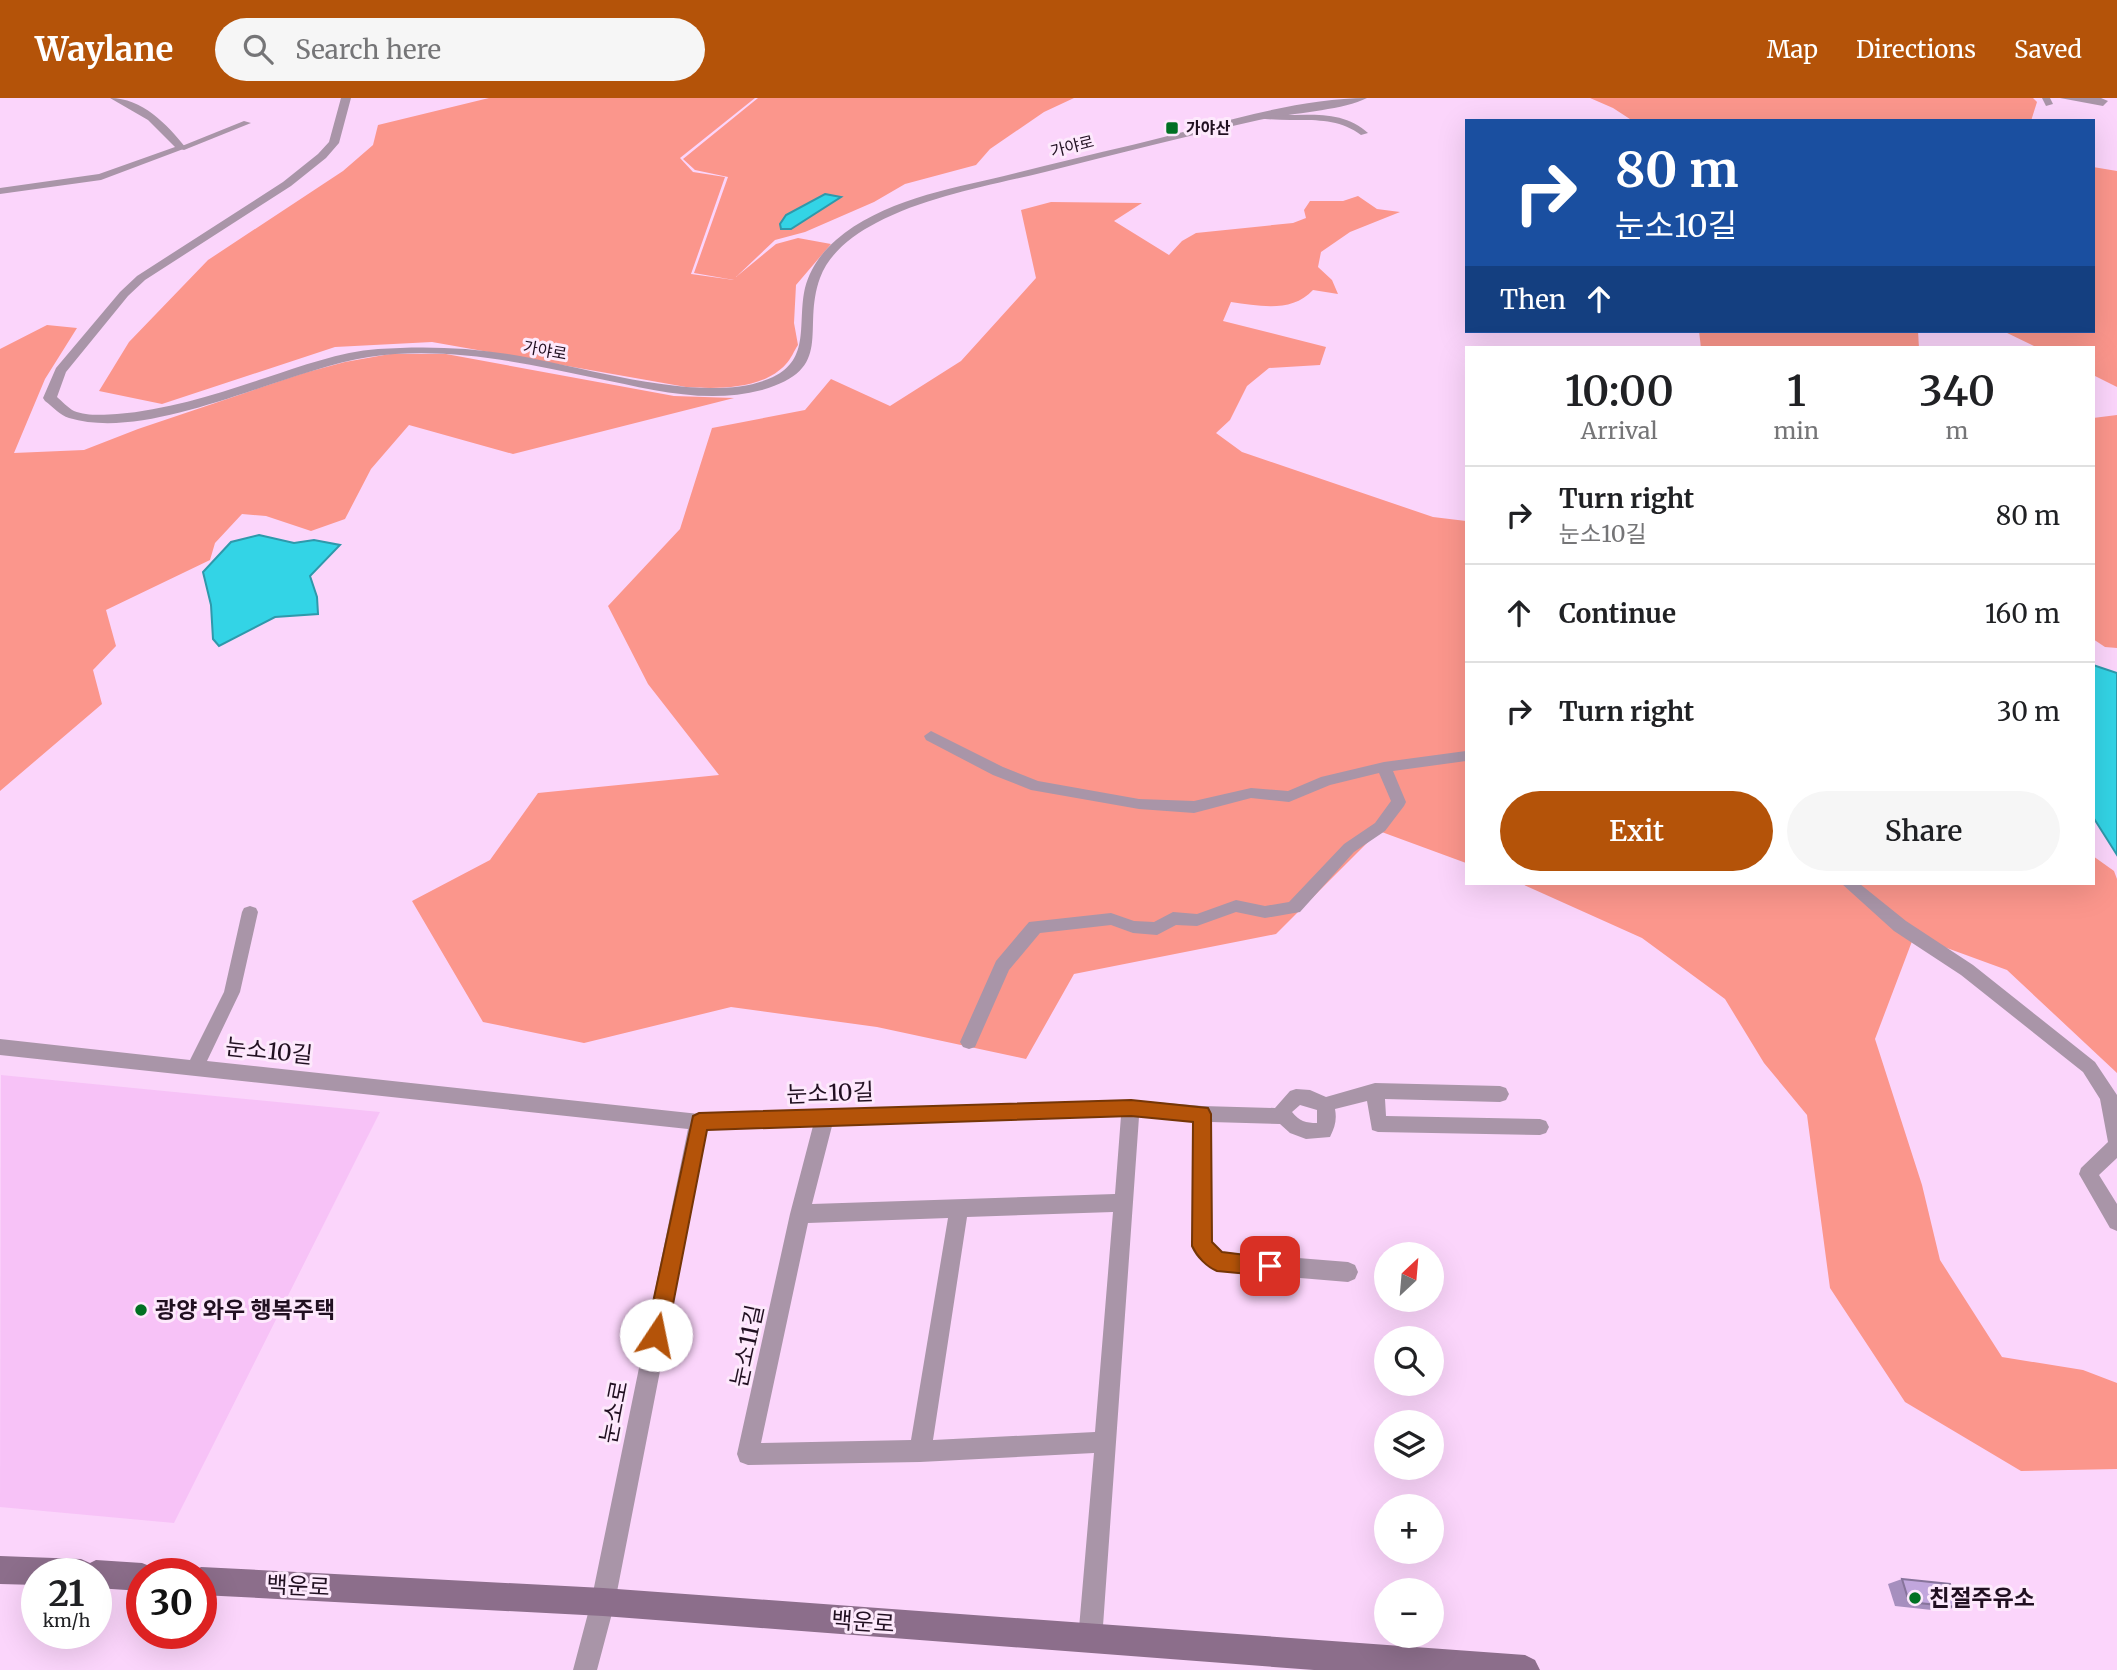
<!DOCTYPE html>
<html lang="en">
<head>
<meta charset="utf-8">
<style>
  body { margin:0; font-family:Merriweather,"Noto Sans KR",serif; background:#f6f6f6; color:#202124; height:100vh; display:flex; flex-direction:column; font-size:26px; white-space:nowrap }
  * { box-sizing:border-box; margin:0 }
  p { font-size:23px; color:#757577 }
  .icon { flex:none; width:38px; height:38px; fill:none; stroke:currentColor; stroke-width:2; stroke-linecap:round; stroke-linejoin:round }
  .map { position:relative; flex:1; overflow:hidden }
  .details { position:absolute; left:1465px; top:248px; width:630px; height:539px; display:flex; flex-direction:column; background:#fff; border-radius:0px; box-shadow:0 7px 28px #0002 }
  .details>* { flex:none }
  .guide { position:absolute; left:1465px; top:21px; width:630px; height:214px; border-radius:0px; box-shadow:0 7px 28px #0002; background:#1a4fa0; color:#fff; overflow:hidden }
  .needle { width:46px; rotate:26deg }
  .fabs { position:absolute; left:1374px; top:1144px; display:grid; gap:14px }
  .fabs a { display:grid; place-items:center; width:70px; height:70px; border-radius:50%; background:#fff; box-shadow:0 7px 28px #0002; font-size:35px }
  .speed { position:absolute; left:21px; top:1460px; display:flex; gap:14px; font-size:35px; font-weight:700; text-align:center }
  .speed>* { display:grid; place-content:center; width:91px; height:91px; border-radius:50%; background:#fff; box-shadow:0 7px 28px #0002; line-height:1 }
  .speed small { font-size:18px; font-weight:400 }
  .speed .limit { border:10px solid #d22; background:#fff; color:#111 }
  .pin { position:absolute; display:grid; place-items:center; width:60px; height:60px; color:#fff; margin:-30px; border-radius:14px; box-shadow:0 4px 10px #0006 }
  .me { position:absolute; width:77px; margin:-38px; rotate:11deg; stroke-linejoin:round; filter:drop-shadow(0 0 5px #0008) }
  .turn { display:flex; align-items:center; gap:24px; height:147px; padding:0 35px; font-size:32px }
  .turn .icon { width:91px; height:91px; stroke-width:2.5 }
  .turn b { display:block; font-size:49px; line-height:60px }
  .then { display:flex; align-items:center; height:66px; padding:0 35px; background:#0003; gap:14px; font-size:26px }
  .eta { display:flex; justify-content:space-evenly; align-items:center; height:119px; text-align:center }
  .eta b { font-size:42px; font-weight:600; line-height:49px }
  .button { display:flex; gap:14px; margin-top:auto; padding:14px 35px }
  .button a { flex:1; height:80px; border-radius:42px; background:#b45309; color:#fff; font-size:28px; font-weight:600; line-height:80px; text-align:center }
  .button a+a { background:#f6f6f6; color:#202124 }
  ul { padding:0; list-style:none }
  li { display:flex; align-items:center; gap:21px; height:98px; padding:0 35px; border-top:2px solid #e0e0e0 }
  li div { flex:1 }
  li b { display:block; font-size:26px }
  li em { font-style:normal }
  header { display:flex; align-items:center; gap:42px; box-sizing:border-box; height:98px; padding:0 35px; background:#b45309; color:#fff }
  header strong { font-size:33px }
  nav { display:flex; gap:38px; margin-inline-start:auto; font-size:24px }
  .search { width:490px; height:63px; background:#f6f6f6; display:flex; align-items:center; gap:18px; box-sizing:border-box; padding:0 24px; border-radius:38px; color:#757577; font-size:26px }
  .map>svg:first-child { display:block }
  .built { fill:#f7c2f7 }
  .green { fill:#fb968c }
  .water { fill:#33d4e6; stroke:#2e99ab; stroke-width:2 }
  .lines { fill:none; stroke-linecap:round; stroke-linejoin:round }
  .minor { fill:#a995a8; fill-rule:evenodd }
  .tertiary { fill:#a995a8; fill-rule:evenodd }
  .secondary { fill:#8c6e8b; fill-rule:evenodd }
  .wall { fill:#a68fbe }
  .building { fill:#c1a6dd; stroke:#87749b; stroke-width:2 }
  .route { fill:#b45309; stroke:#753606; stroke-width:2 }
  .poi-dot { fill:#007022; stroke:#fde9fc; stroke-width:2.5 }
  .labels { text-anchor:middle; stroke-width:6; stroke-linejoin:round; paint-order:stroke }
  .far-poi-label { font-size:16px; font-weight:bold; fill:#211021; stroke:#fde9fc; text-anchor:start }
  .far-street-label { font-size:16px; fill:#211021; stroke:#fde9fc }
  .near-street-label { font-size:23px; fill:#211021; stroke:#fde9fc }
  .near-poi-label { font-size:23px; font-weight:bold; fill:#211021; stroke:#fde9fc; text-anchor:start }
</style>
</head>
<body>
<header>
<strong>Waylane</strong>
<div class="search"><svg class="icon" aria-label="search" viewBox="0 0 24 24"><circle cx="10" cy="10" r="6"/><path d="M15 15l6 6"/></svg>Search here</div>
<nav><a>Map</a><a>Directions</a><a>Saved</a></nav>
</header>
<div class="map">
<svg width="2117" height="1572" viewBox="0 0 2117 1572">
  <rect width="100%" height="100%" fill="#fbd5fb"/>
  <path class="built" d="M1,977L380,1014L174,1425L0,1409Z"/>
  <g class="green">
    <path d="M489,0H755L680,60L693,74L725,79L691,176L734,182L694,175L728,79L695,72L683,61L758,0H1074L1044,14L990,51L976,67L905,86L874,104L805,134L775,142L736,179L776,146L798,140L831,146L796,187L794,225L798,247C794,253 791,261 786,266C763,292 717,291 686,289L432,244L335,249L162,306L99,293L129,244L208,162L343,73L373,47L378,27Z"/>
    <path d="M1590,0H2033L2037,4L2031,23H1633L1613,10Z"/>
    <path d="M2093,69L2117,73V289L2093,277V250H2038L2003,233H2093Z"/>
    <path d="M1358,98L1377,111L1400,114L1350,134L1321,154L1318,169L1332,182L1338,196L1313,192C1292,215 1260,208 1231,204L1223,223L1326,249L1320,267L1269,270L1247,288L1230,322L1216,335L1242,354L1433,419L1466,423V765L1379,733L1276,836L1074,876L1026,961L877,929L731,909L584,945L483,924L412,803L490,762L538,695L719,677L648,586L608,508L680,431L712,330L805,312L831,281L890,308L961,263L1036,180L1021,112L1051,104L1142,105L1114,123L1169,157L1182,143L1196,135L1293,125L1306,120L1304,112L1310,103H1343Z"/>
    <path d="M47,227L77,230L45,281L14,355L84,352L138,331L304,275L345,264L390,256H446L674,298L734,300L513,356L409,327L371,371L345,421L311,433L266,418L242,416L215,445L210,462L106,512L116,548L93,572L102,606L0,693V251Z"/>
    <path d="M1699,233H1918L1919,250H1701Z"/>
    <path d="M2117,317V550L2105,549L2093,541V320Z"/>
    <path d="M2093,758L2114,773L2117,781V975L2007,872L1914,838L1875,941L1922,1087L1940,1162L2002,1259L2083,1272L2117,1285V1371L2021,1373L1905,1304L1830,1190L1807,1017L1764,965L1725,901L1642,840L1522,786H2093Z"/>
  </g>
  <g class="water">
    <path d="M825,96L841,99L791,131H781L780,126L786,117Z"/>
    <path d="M259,437L294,445L314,442L340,447L310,478L317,499L318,516L275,519L219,548L213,541L211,507L203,474L231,444Z"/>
    <path d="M2093,567L2117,575V757L2093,719Z"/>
  </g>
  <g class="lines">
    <g class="minor">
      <path d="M2042,0H2050L2053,6L2046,8Z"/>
      <path d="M2060,0H2101L2108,3L2103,8Z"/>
      <path d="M1262,16C1297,20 1340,8 1368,35L1361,37C1331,14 1294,26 1259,20Z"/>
      <path d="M244,23L251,25L184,52L177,50Z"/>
      <path d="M931,633L1003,669L1038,683L1139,701L1194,703L1251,690L1288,693L1321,679L1384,664L1466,653V663L1393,673L1406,704L1404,708L1385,733L1354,754L1300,814L1265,820L1236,814L1197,828L1176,827L1157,837L1133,835L1111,827L1040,835L1009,872L975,949L969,951L963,949L960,944L996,863L1029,824L1111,815L1134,823L1154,824L1173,814L1197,816L1236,802L1265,808L1289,804L1344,746L1375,725L1391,703L1379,675L1330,687L1289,704L1251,700L1194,715L1139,711L1031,692L993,677L926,642L924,638Z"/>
      <path d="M1842,786H1860L1906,823L1973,867L2095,964L2117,997V1060L2099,1077L2117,1106V1133L2110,1130L2079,1076L2081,1070L2108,1044L2100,1001L2083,974L1961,877L1894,833Z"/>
      <path d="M250,808L256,810L258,814L240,894L207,963L699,1016L1131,1002L1202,1008L1275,1010L1290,993L1296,991L1310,992L1326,999L1375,985L1500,988L1506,990L1509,996L1506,1002L1500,1004L1385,1001L1386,1018L1540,1021L1546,1023L1549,1029L1546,1035L1540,1037L1378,1034L1372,1032L1367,1003L1335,1011C1337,1022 1335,1029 1330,1039L1306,1041L1290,1035L1280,1026L1211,1024L1212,1144L1222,1154L1348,1164L1355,1167L1358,1174L1355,1181L1348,1184L1218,1173C1207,1168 1197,1159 1192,1148L1193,1023L1139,1019L1102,1542L1098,1550L1090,1554L1082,1550L1078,1542L1094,1355L920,1364L748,1367L740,1364L737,1356L790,1116L813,1028L707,1032L615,1504L597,1572H573L591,1504L688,1031L0,957V941L190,962L224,894L242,814L244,810ZM1300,1007L1317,1012V1025C1306,1025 1299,1023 1292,1014ZM1121,1018L1115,1096L812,1106L832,1028ZM1113,1114L1095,1334L933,1342L967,1119ZM948,1120L911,1342L761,1345L808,1125Z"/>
    </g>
    <g class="tertiary">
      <path d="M110,0C142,0 167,26 186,50L101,82L0,96V90L99,76L175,49L148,22Z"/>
      <path d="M341,0H351L339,45L326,60L291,88L145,182L128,198L66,274L57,299C62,303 68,310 74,313C86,318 104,317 117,316C168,312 217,296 265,280C302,268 339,254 378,251C421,248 465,249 508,256C580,267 707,310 773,279C811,261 797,225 805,190C810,171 821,155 836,142C881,103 948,91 1004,78C1047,67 1089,57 1132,47C1203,30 1294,0 1367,0C1341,13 1290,15 1259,22C1187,38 1116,56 1045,74C988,88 928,98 876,125C853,137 829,155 820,180C801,232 836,271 762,292C705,307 650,291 595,280C521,264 444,248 369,259C283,272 152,345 69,320C60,317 53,309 45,303L43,300L56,270L120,194L137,178L283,84L318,56L329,44Z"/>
    </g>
    <g class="secondary">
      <path d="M0,1458L81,1461L90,1465L96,1462L142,1465L152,1469L155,1475H142V1493L96,1490V1475H37V1487L0,1486Z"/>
      <path d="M201,1469L603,1490L1525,1557L1535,1562L1540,1572H1314L603,1518L201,1497V1475H190Z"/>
    </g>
  </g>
  <path class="wall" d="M1902,1481L1957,1509L1941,1513L1895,1508L1888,1486Z"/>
  <path class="building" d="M1902,1481L1950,1486L1957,1509L1909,1504Z"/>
  <path class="route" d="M1131,1002L1208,1010L1211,1016L1212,1144L1222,1154L1277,1161L1280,1168L1277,1175L1270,1178L1217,1173C1207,1169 1197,1159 1192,1148L1193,1024L1131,1018L707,1032L667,1237L664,1244L656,1247L649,1244L646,1237L693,1018L699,1015Z"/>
  <g class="poi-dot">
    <rect x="1165" y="23" width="14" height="14" rx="3.5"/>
    <circle cx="141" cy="1212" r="7"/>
    <circle cx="1915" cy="1500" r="7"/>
  </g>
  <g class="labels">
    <g class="far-poi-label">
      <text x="1186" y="36">가야산</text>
    </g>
    <g class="far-street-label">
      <text transform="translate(1072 48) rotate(-14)" y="6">가야로</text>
      <text transform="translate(545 252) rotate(10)" y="6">가야로</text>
    </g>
    <g class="near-street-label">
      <text transform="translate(269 953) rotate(6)" y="8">눈소10길</text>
      <text transform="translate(830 995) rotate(-2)" y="8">눈소10길</text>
      <text transform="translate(747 1248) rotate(-78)" y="8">눈소11길</text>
      <text transform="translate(614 1314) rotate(-79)" y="8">눈소로</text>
      <text transform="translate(298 1488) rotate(3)" y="8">백운로</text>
      <text transform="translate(863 1524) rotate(4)" y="8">백운로</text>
    </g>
    <g class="near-poi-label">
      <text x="155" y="1220">광양 와우 행복주택</text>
      <text x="1929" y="1508">친절주유소</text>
    </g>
  </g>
</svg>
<div class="fabs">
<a><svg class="needle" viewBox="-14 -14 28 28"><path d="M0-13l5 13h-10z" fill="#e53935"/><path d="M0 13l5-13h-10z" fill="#757577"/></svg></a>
<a><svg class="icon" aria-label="search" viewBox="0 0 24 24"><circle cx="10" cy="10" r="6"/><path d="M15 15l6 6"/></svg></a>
<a><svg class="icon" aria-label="layers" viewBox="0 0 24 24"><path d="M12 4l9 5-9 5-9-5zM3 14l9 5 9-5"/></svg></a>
<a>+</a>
<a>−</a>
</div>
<div class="speed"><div>21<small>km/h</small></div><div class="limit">30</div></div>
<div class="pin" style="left:1270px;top:1168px;background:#d93025"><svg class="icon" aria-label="arrive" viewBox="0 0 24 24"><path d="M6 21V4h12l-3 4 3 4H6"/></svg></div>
<svg class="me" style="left:656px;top:1237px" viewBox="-20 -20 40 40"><circle r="19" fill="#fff"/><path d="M0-13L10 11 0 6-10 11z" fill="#b45309"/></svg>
<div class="guide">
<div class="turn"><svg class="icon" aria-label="right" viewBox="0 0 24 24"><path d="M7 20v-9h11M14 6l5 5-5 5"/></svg><div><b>80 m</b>눈소10길</div></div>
<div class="then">Then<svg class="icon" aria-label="ahead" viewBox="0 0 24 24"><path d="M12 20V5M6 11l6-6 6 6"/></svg></div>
</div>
<section class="details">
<div class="eta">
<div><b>10:00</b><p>Arrival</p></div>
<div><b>1</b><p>min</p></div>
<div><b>340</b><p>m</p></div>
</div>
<ul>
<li><svg class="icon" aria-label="right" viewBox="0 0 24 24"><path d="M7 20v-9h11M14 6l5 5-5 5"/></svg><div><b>Turn right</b><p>눈소10길</p></div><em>80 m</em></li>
<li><svg class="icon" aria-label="ahead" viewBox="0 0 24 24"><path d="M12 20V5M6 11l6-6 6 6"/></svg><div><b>Continue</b></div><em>160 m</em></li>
<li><svg class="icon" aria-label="right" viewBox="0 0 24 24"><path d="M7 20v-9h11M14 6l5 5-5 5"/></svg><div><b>Turn right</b></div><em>30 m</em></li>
</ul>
<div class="button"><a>Exit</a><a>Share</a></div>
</section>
</div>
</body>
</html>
